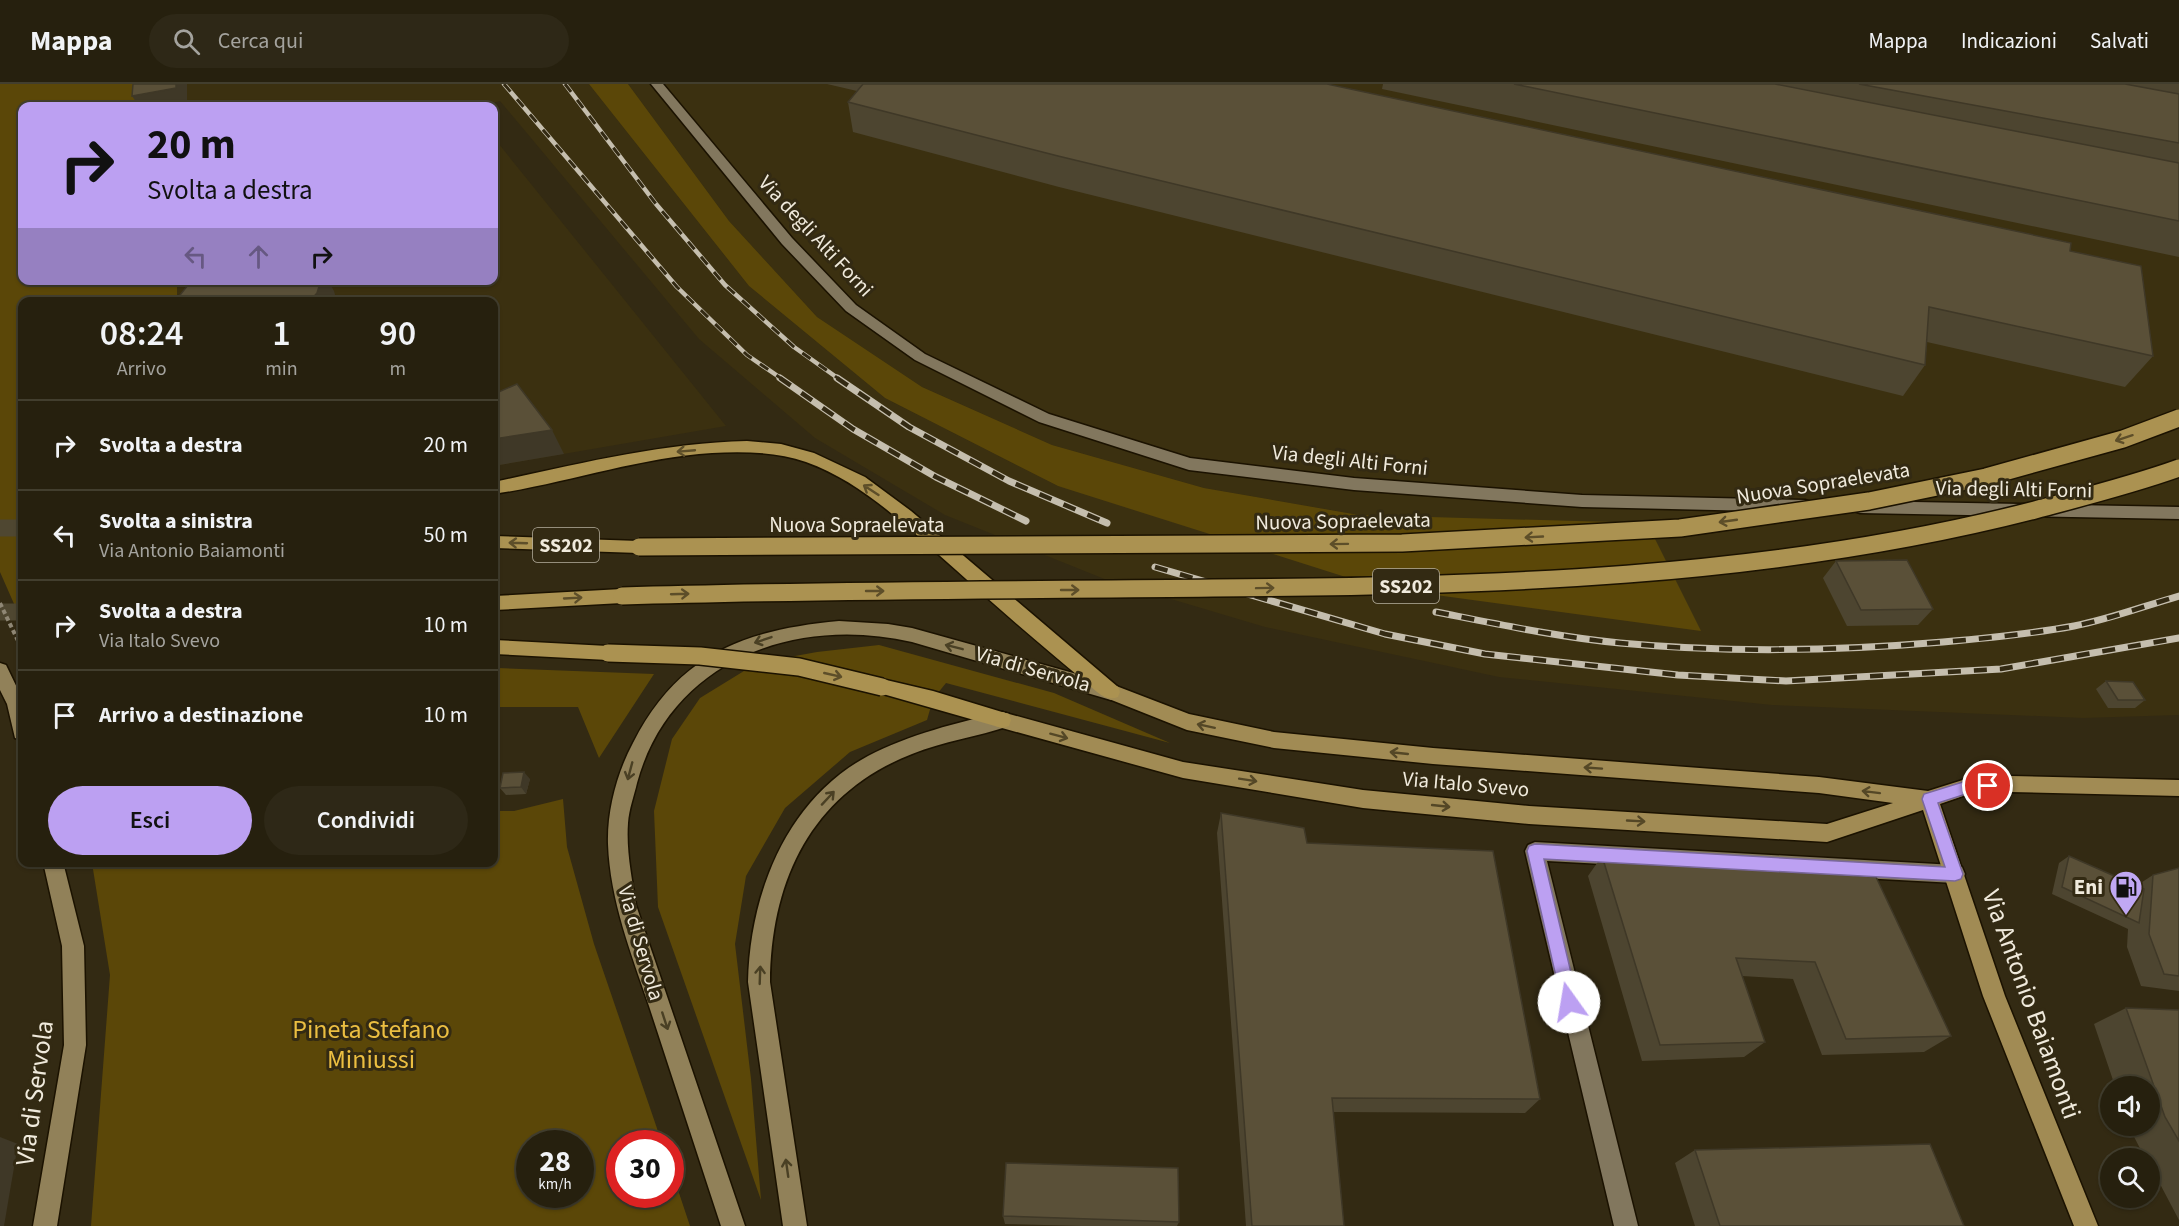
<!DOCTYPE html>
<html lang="it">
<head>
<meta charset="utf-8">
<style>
  body { margin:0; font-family:"Source Sans 3",sans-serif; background:#2e2817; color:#f1f3f6; height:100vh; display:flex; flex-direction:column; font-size:22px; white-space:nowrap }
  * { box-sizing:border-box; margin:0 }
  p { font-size:20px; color:#a4a39e }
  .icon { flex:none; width:33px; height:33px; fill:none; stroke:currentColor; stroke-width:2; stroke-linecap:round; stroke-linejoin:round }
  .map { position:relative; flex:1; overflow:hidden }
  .details { position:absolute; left:18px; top:213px; width:480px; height:570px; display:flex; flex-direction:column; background:#26200e; border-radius:12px; box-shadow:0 2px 4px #0004,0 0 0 2px #423e2e }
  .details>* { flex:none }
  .banner { position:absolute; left:18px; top:18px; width:480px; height:183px; border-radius:12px; box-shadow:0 2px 4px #0004,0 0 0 2px #423e2e; background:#bca0f2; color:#111; overflow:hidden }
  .tools { position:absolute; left:2100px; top:992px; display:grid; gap:12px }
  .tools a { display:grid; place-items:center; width:60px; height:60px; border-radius:50%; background:#26200e; box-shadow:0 2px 4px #0004,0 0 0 2px #423e2e; font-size:30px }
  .speed { position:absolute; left:516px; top:1046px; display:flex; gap:12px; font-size:30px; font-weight:700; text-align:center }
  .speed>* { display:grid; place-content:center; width:78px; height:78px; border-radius:50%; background:#26200e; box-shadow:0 2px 4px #0004,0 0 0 2px #423e2e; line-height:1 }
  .speed small { font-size:15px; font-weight:400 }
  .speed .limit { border:9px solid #d22; background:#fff; color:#111 }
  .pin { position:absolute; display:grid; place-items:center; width:51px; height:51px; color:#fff; margin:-26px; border:3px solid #fff; border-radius:50%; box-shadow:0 2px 6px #0007 }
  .me { position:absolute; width:66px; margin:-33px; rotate:347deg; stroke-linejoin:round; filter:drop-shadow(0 0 4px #0008) }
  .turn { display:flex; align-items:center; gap:21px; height:126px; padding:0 30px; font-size:27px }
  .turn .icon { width:78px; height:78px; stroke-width:2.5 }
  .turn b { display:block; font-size:42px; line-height:51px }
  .lanes { display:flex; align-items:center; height:57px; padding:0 30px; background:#0003; justify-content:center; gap:30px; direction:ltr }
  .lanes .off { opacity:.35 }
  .eta { display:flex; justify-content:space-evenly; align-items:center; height:102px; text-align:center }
  .eta b { font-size:36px; font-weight:600; line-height:42px }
  .button { display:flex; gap:12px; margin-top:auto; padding:12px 30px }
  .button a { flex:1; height:69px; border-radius:36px; background:#bca0f2; color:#111; font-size:24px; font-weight:600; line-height:69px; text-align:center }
  .button a+a { background:#2e2817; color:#f1f3f6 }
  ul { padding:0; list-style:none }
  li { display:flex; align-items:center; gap:18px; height:90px; padding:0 30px; border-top:2px solid #423e2e }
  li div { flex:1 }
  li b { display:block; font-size:22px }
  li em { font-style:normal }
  header { display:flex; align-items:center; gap:36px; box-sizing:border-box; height:84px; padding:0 30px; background:#26200e; border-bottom:2px solid #423e2e }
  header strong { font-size:28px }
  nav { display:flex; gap:33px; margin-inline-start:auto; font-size:21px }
  .search { width:420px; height:54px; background:#2e2817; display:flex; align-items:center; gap:15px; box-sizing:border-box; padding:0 21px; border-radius:33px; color:#a4a39e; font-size:22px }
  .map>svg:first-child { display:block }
  .built { fill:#3b3010 }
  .green { fill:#5b4708; fill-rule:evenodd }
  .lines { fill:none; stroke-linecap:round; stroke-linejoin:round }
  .trunk-tunnel { stroke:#4f4731; stroke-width:17; stroke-dasharray:17 8; stroke-linecap:butt }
  .minor-casing { stroke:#1b1200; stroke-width:3 }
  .secondary-casing { stroke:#1b1200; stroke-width:3 }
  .primary-casing { stroke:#1b1200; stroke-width:3 }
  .trunk-casing { stroke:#1b1200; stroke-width:3 }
  .path { stroke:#8f8775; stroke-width:4; stroke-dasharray:4.5 3; stroke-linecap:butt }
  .minor { fill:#82775e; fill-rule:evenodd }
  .secondary { fill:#918159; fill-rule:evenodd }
  .primary { fill:#a18b54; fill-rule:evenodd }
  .trunk { fill:#ab9251; fill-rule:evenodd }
  .rail-far1-casing { stroke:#c5beae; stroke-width:4.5 }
  .rail-casing { stroke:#c5beae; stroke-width:7 }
  .rail-far1 { stroke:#332a13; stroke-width:3; stroke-dasharray:10; stroke-linecap:butt }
  .rail { stroke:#332a13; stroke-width:4.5; stroke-dasharray:13; stroke-linecap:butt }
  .trunk-bridge-casing { stroke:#1b1200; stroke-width:20; stroke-linecap:butt }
  .trunk-bridge { stroke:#ab9251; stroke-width:17 }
  .wall { fill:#4d4530 }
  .shaded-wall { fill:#3f3827 }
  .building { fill:#5a5038; stroke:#3f3827; stroke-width:1.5 }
  .oneway { stroke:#5d4e29 }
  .oneway2 { stroke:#4a4024 }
  .oneway3 { stroke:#544726 }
  .route { fill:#bca0f2; stroke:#7a689d; stroke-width:1.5 }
  .labels { text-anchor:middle; stroke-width:6; stroke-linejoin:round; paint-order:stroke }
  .shield { fill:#332a13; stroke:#b7b0a0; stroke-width:1.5 }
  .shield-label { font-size:20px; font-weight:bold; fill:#f0eadc }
  .street-label { font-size:21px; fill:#f0eadc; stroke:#332a13 }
  .poi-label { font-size:21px; font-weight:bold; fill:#f0eadc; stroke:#332a13; text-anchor:end }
  .near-street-label { font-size:26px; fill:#f0eadc; stroke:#332a13 }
  .near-park-label { font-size:26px; fill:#ebbe41; stroke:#332a13 }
</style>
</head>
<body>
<header>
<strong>Mappa</strong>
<div class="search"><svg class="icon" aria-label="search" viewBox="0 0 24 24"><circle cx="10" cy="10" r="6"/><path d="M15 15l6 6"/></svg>Cerca qui</div>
<nav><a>Mappa</a><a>Indicazioni</a><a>Salvati</a></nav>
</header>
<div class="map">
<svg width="2179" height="1142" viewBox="0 0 2179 1142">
  <rect width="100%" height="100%" fill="#332a13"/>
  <g class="built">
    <path d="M144,0H589L749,202L885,314L1058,402L1359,431L1204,404L1052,361L922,303L817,233L729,137L628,0H2179V631L2083,634L1772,621L1499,593L1265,543L1107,496L945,431L815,354L699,255L500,17L482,22H144Z"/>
    <path d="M494,54L726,342L494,382V218H177V197L494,196Z"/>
  </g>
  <g class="green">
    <path d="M0,0H144V22H22V196L177,197V217L22,218V538L0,488Z"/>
    <path d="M589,0H628L729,137L817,233L922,303L1052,361L1204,404L1359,431L1647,439L1701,547L1377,503L1058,402L885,314L749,202Z"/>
    <path d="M879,561L1054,609L1170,659L946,599L933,615L927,636L850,668L785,724L746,792L735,860L751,995L761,1116L658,823L654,727L672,655L700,614L757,579L817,568Z"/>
    <path d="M494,584H497L654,590L599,674L578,623H494Z"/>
    <path d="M563,715L567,763L594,860L662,1059H620V1110H670L671,1085L690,1142H91L110,891L92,779L494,778V727H514ZM530,1059H580V1110H530Z"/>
  </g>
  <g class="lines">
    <g class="trunk-tunnel">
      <path d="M0,444H22"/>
      <path d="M0,528H22"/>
    </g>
    <defs>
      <g id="minor">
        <path d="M651,0H663L792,154L856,221L925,270L1049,330L1190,374L1354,394L1582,411L1805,416L1811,418L1813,422L1811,426L1805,428L1582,423L1354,406L1189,386L1039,338L915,276L846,227L782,160Z"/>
        <path d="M1860,417L2179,423V435L1860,429L1854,427L1852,423L1854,419Z"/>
        <path d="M1535,758L1955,781L1962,783L1965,790L1962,797L1955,799L1547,777L1638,1142H1614L1525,767L1528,761Z"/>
      </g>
      <g id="secondary">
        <path d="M839,537L888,540L912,544L1091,594L1118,603L1120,608L1118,613L1111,616L912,558C796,531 670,576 637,699C634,712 629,725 628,739C626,767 632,794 636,821L745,1142H721C697,1069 673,995 649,922C631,869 610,816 608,760C607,726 617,689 633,659C678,570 744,546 839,537Z"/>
        <path d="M0,579L6,581L22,614V656L15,654L7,620L0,606Z"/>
        <path d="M1002,628L1009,630L1011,636L1009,642C977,653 944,657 912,670C812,709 771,795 770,898L807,1142H783L748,898C750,810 786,716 868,672C910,650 957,639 1002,628Z"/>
        <path d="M43,778H63L84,862L86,961L57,1142H33L64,961L62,862Z"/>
      </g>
      <path id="primary" d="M1111,600L1189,630L1274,648L1433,664L1819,693L1928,707L1966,695L2011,692L2179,696V712L2011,708L1966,711L1940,720L2005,912L2098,1142H2074L1983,912L1923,726L1827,758L1529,740L1363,724L1183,694L1002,644L995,642L993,636L995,630L1002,628L1183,678L1363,706L1529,722L1827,740L1893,719L1819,709L1433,680L1274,664L1187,646L1104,613L1102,608L1104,603Z"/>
      <g id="trunk">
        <path d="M747,357L781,360L814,369L865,393L911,427L1118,603L1120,608L1118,613C1105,618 1096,607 1087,599C1042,562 999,525 956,486C910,446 865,399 806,378C777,368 743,367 712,369C637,374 567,399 494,410V398C578,380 661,359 747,357Z"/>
        <path d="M494,452L639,457L645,458L647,463L645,468L639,469L494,464Z"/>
        <path d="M622,505L628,507L631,512L628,517L622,519L494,526V512Z"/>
        <path d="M494,556L608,562L614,564L617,569L614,574L608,576L494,570Z"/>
        <path d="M882,595L933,607L1002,628L1009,630L1011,636L1009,642L1002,644L876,608L873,603L876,598Z"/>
      </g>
    </defs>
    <use href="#minor" class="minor-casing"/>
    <use href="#secondary" class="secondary-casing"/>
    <use href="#primary" class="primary-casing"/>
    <use href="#trunk" class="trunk-casing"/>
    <path class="path" d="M0,519L20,561"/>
    <use href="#minor" class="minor"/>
    <use href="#secondary" class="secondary"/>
    <use href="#primary" class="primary"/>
    <use href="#trunk" class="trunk"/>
    <defs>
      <g id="rail-far1">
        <path d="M504,0L677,203L747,271L782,295"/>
        <path d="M565,0L656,120L725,201L794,263L839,295"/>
      </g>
      <g id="rail">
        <path d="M780,294L853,345L936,393L1026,437"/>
        <path d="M837,294L909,343L1009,397L1107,439"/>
        <path d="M1155,483L1385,550L1485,570L1678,591L1786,597L2001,585L2179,554"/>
        <path d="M1436,528C1497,540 1558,553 1620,559C1727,569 1836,567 1943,558C1987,554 2031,550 2074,542C2110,535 2144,522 2179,512"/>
      </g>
    </defs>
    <use href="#rail-far1" class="rail-far1-casing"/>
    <use href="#rail" class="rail-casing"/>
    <use href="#rail-far1" class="rail-far1"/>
    <use href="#rail" class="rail"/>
    <defs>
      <g id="trunk-bridge">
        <path d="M639,463L1402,459L1680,444L1869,417L1986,393L2123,355L2179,334"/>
        <path d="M622,512C819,506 1016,506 1213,504C1489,502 1767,495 2035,426C2083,413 2132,401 2179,384"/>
        <path d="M608,569L700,572L799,583L882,603"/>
      </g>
    </defs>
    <use href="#trunk-bridge" class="trunk-bridge-casing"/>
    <use href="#trunk-bridge" class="trunk-bridge"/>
  </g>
  <g class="wall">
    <path d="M827,0H1327L2070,167L2153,272L2125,303L1927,258L1925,281L1903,312L1059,103L853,48L848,18L857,7Z"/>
    <path d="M1383,0H2179V173L1382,5Z"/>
    <path d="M1836,477L1933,525L1918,541L1847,542L1823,494Z"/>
    <path d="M2106,597L2145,616L2135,624H2108L2096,605Z"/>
    <path d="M530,695L526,710L506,711L500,704Z"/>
    <path d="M1221,729L1307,759L1540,1015L1525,1029L1333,1028L1344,1142H1246L1217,749Z"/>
    <path d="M1602,772L1876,793L1951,952L1924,968L1822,971L1793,895L1742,892L1765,958L1744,973L1642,977L1588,792Z"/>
    <path d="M2069,772L2136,802L2153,791L2179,784V907L2141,902L2127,863L2128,845L2052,810L2059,779Z"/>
    <path d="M2126,924L2179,926V1136L2150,1081V1074H2145L2131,1047L2129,1041H2150V1002H2115L2094,940Z"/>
    <path d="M1695,1066L1964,1142H1695L1675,1079Z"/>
    <path d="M1003,1132L1179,1138L1177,1142H1081L1005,1140Z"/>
  </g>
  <g class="shaded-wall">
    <path d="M176,0H187V21L179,22H139L132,12Z"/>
    <path d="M321,196H328L334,207L337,218H309Z"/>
    <path d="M552,346L564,370L494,382V355Z"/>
    <path d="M524,688L530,695L526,710L521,703Z"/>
    <path d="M0,1053L18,1060L4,1142H0Z"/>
  </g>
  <g class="building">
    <path d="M133,0H176V4L132,12Z"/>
    <path d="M863,0H1327L2071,159L2070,167L2141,182L2153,272L1929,223L1925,281L1058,72L848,18Z"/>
    <path d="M1514,0H1775L2179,79V137Z"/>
    <path d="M1859,0H2125L2179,10V59Z"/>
    <path d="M192,196H321L317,209L309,218H178L180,211Z"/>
    <path d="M517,300L552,346L494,355V310Z"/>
    <path d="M1907,476L1933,525L1861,526L1836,477Z"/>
    <path d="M2106,597L2133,598L2145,616H2118Z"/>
    <path d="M524,688L521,703L500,704L503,689Z"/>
    <path d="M1221,729L1304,744L1307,759L1493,767L1540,1015L1332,1014L1344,1142H1252Z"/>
    <path d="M1602,772L1876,793L1951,952L1846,955L1815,878L1736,874L1765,958L1660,961Z"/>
    <path d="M2069,772L2144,805L2139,839L2062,803Z"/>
    <path d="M2179,784V892L2164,890L2149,850L2153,791Z"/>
    <path d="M2126,924L2179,926V1057L2165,1033Z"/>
    <path d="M1930,1060L1964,1142H1720L1695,1066Z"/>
    <path d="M1006,1079L1178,1084L1179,1138L1003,1132Z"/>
  </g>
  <defs><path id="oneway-shaft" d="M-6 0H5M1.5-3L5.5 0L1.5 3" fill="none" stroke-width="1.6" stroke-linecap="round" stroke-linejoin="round" transform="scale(1.5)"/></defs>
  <g class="oneway">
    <use href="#oneway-shaft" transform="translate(2124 354) rotate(162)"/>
    <use href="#oneway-shaft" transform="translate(686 367) rotate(175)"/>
    <use href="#oneway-shaft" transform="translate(871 406) rotate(-147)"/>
    <use href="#oneway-shaft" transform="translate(1728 437) rotate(172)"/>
    <use href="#oneway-shaft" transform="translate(1534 453) rotate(177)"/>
    <use href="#oneway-shaft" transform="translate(518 459) rotate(-178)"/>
    <use href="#oneway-shaft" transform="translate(1339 460) rotate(179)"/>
    <use href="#oneway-shaft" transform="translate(1265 504) rotate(-1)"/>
    <use href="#oneway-shaft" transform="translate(1070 506)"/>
    <use href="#oneway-shaft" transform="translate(875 507)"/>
    <use href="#oneway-shaft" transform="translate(680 510) rotate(-2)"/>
    <use href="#oneway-shaft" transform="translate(573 514) rotate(-3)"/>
    <use href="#oneway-shaft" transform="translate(833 591) rotate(13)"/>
  </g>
  <g class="oneway2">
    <use href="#oneway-shaft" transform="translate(763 556) rotate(161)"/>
    <use href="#oneway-shaft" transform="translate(954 563) rotate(-166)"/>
    <use href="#oneway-shaft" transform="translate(630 687) rotate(105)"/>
    <use href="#oneway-shaft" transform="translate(828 714) rotate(-47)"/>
    <use href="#oneway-shaft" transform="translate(760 891) rotate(-88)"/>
    <use href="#oneway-shaft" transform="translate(665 937) rotate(72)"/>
    <use href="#oneway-shaft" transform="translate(787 1084) rotate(-98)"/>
  </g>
  <g class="oneway3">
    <use href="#oneway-shaft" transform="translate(1206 642) rotate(-168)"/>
    <use href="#oneway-shaft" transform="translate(1059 652) rotate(15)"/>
    <use href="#oneway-shaft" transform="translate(1399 669) rotate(-174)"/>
    <use href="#oneway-shaft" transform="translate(1593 684) rotate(-176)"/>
    <use href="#oneway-shaft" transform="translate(1248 696) rotate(9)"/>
    <use href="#oneway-shaft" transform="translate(1871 708) rotate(-173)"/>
    <use href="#oneway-shaft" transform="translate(1441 722) rotate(6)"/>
    <use href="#oneway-shaft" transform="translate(1636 737) rotate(3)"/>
  </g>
  <path class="route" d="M1988,695L1993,697L1996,702L1993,706L1966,710L1938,719L1963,790L1961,795L1955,797L1544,775L1578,918L1575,923L1569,926L1563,923L1527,767L1529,762L1535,760L1945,783L1922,715L1924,710L1966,697Z"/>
  <defs>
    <symbol id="fuel-pin" viewBox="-11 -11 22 30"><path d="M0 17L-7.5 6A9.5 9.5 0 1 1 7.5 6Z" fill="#c0a8f3" stroke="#332a13"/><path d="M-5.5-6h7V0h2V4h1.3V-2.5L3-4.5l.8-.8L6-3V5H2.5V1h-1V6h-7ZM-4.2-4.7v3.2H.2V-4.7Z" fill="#111"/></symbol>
  </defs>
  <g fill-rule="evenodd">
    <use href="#fuel-pin" x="2107" y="784" width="38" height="52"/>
  </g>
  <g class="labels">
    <g class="shield">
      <rect x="533" y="444" width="66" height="34" rx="4.5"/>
      <rect x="1373" y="485" width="66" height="34" rx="4.5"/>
    </g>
    <g class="shield-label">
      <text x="566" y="468">SS202</text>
      <text x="1406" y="509">SS202</text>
    </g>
    <g class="street-label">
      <text transform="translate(816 152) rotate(47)" y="7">Via degli Alti Forni</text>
      <text transform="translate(1350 376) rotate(6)" y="7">Via degli Alti Forni</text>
      <text transform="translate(1823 399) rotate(-9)" y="7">Nuova Sopraelevata</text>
      <text transform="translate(2014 405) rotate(1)" y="7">Via degli Alti Forni</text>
      <text transform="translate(1343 437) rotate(-1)" y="7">Nuova Sopraelevata</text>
      <text x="857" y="448">Nuova Sopraelevata</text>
      <text transform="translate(1033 585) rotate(16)" y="7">Via di Servola</text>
      <text transform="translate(1466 700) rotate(5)" y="7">Via Italo Svevo</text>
      <text transform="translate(641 859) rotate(74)" y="7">Via di Servola</text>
    </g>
    <g class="poi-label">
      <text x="2103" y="810">Eni</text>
    </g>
    <g class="near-street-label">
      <text transform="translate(2032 920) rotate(70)" y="9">Via Antonio Baiamonti</text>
      <text transform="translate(34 1009) rotate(-82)" y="9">Via di Servola</text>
    </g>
    <g class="near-park-label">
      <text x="371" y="954">Pineta Stefano<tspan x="371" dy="30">Miniussi</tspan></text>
    </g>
  </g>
</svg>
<div class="tools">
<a><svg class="icon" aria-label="sound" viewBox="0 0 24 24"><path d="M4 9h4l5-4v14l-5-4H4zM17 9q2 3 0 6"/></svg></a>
<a><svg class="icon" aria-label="search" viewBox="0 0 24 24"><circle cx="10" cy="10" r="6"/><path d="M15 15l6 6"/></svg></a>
</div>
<div class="speed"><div>28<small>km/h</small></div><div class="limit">30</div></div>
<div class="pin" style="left:1988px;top:702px;background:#d93025"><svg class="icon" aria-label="arrive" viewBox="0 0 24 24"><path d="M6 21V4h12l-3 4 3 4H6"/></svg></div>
<svg class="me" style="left:1569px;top:918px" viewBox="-20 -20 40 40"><circle r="19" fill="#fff"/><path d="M0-13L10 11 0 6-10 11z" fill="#bca0f2"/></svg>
<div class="banner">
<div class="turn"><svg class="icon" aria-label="right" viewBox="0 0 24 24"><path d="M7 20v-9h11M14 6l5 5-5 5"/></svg><div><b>20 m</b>Svolta a destra</div></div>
<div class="lanes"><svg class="icon off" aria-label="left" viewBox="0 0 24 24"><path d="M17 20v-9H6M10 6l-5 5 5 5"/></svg><svg class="icon off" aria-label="ahead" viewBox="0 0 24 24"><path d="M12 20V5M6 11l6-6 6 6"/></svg><svg class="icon" aria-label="right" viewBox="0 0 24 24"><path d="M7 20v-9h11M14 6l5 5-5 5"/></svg></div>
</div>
<section class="details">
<div class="eta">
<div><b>08:24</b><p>Arrivo</p></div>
<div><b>1</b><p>min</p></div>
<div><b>90</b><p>m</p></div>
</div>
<ul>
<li><svg class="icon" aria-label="right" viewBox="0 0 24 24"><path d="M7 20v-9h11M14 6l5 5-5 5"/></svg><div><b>Svolta a destra</b></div><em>20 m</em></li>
<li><svg class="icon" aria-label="left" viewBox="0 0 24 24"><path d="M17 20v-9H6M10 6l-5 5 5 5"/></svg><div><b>Svolta a sinistra</b><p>Via Antonio Baiamonti</p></div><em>50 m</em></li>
<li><svg class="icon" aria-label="right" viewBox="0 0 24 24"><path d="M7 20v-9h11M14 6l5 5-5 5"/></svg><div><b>Svolta a destra</b><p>Via Italo Svevo</p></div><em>10 m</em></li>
<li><svg class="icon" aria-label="arrive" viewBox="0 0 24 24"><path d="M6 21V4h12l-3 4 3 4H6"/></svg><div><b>Arrivo a destinazione</b></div><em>10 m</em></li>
</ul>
<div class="button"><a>Esci</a><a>Condividi</a></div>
</section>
</div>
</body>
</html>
